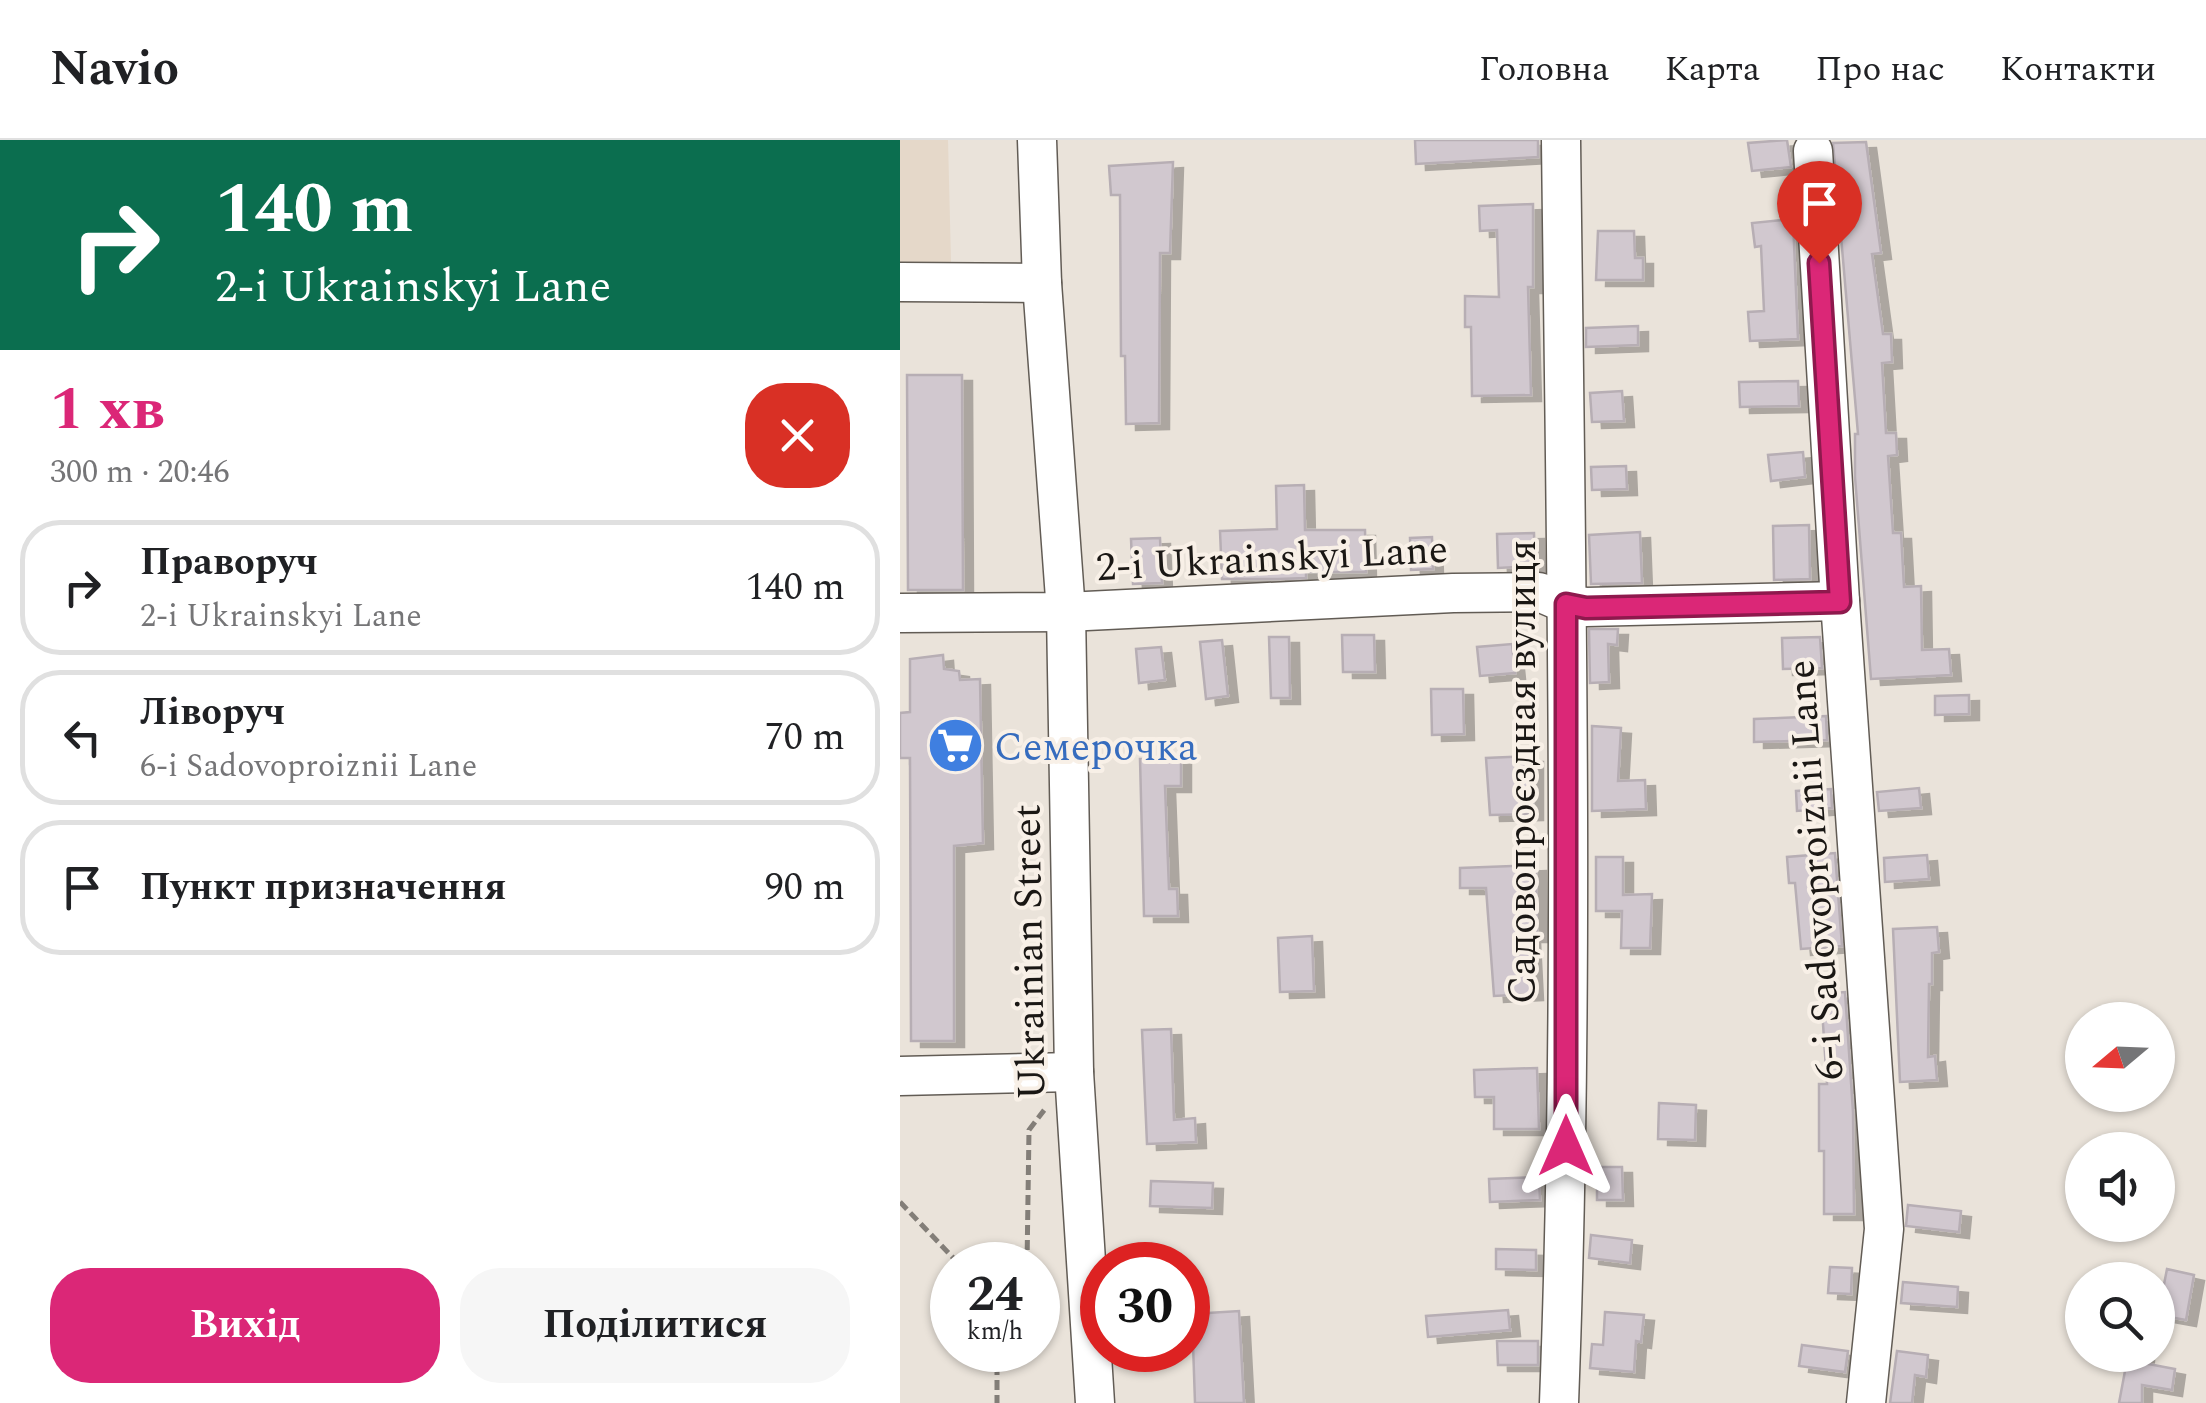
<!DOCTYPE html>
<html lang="uk">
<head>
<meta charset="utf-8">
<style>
  body { margin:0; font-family:Spectral,serif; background:#f6f6f6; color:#202124; height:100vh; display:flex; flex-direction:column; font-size:38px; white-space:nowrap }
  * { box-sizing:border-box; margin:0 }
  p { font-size:32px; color:#757577 }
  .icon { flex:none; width:55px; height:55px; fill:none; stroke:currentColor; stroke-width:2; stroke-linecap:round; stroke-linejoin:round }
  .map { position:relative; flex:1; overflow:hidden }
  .details { display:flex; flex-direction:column; background:#fff; width:900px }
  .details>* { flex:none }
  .guide { background:#0b6e4f; color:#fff; overflow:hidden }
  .needle { width:65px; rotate:251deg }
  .buttons { position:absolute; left:1165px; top:862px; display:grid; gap:20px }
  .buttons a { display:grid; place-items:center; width:110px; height:110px; border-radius:50%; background:#fff; box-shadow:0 2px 8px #0004; font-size:50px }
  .speed { position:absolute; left:30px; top:1102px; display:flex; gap:20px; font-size:50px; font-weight:700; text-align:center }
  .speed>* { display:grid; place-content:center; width:130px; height:130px; border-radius:50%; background:#fff; box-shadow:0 2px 8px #0004; line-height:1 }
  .speed small { font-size:25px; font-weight:400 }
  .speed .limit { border:15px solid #d22; background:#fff; color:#111 }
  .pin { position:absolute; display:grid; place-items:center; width:85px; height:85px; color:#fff; margin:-102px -42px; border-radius:50% 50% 50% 0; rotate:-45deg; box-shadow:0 0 10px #0007 }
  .pin .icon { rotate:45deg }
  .me { position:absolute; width:110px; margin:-55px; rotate:0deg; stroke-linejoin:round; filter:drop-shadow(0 0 8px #0008) }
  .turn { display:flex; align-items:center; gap:35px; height:210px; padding:0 50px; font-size:45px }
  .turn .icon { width:130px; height:130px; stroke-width:2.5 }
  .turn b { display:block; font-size:70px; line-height:85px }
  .round { display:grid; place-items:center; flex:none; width:105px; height:105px; border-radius:40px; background:#f6f6f6 }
  .overview { display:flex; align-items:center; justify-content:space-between; height:170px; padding:0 50px }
  h1 { font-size:60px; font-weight:700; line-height:75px; color:#db2777 }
  .action { display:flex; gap:20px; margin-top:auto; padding:20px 50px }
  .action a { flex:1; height:115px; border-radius:40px; background:#db2777; color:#fff; font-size:40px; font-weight:700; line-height:115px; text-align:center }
  .action a+a { background:#f6f6f6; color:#202124 }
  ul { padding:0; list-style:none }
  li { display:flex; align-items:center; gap:30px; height:135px; margin:0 20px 15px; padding:0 30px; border:5px solid #e0e0e0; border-radius:40px }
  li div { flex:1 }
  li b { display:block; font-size:38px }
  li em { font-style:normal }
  header { display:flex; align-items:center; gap:60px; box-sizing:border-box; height:140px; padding:0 50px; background:#fff; border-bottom:2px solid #e0e0e0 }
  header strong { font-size:48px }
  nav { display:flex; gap:55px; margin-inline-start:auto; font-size:35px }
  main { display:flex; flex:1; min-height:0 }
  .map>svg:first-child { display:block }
  .built { fill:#e5d8c9 }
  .building { fill:#d1c8cf; stroke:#b7aeb4; stroke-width:2.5; filter:url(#shadow) }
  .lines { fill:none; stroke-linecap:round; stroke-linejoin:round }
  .minor-casing { stroke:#625c55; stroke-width:41 }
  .path { stroke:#837e78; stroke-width:5; stroke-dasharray:10 5; stroke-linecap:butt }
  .minor { stroke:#fff; stroke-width:38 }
  .route-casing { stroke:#8e194d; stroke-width:25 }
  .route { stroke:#db2777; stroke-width:18 }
  .labels { text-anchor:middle; stroke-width:8; stroke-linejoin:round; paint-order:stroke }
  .street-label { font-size:40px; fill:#1a1714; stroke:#f8f0e7 }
  .shop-label { font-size:40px; fill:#366cbe; stroke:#f8f0e7; text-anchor:start }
</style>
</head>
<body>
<header>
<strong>Navio</strong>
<nav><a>Головна</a><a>Карта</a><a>Про нас</a><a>Контакти</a></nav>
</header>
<main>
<section class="details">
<div class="guide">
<div class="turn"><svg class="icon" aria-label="right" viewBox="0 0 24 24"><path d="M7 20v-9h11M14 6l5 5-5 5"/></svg><div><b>140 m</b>2-i Ukrainskyi Lane</div></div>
</div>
<div class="overview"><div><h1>1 хв</h1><p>300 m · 20:46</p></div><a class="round" style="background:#d93025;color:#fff"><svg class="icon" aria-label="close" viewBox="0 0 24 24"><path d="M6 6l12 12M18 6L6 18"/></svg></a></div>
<ul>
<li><svg class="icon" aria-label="right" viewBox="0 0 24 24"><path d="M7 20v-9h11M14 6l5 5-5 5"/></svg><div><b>Праворуч</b><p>2-i Ukrainskyi Lane</p></div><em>140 m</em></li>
<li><svg class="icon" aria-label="left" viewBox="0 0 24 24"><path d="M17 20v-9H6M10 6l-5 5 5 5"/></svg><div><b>Ліворуч</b><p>6-i Sadovoproiznii Lane</p></div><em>70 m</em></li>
<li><svg class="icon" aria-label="arrive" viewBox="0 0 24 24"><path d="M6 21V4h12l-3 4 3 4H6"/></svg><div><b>Пункт призначення</b></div><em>90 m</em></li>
</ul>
<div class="action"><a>Вихід</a><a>Поділитися</a></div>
</section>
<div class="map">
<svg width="1306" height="1263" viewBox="0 0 1306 1263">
  <defs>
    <filter id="shadow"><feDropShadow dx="10" dy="6" stdDeviation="0" flood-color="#0004"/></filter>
  </defs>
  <rect width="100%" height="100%" fill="#eae3da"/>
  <path class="built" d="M0,0H48L52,161L0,163Z"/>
  <g class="building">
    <path d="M515,0H638V17L516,24Z"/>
    <path d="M887,0L891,27L852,31L848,3Z"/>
    <path d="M966,2L981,113L972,114L983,194H991L992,222L982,223L986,293H996L997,315L988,316L993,393H1001L1004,447L1021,446L1022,510L1049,509L1051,535L971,539L955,337V294H958L933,3Z"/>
    <path d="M273,22L270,113H260L259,283L226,284L225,216H221L220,55H211L209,26Z"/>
    <path d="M633,64V147H628L631,255L572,256L571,187H565V156L599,157L597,90L580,91L579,66Z"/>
    <path d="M893,79L898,199L850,201L848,172L864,171L861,106L855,107L852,83Z"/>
    <path d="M698,91H734L735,118H743V140H696Z"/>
    <path d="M738,186V205L686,207V188Z"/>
    <path d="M7,235H62L63,450H8Z"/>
    <path d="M898,241L899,266L840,267L839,242Z"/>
    <path d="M722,251L724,281L692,282L690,253Z"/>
    <path d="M903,312L905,337L871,341L868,315Z"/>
    <path d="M726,326L727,349L692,350L691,327Z"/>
    <path d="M404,345L405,390H465L466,432H406V438L378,439H322L320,391L377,389L376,346Z"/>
    <path d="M909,385L910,439L874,440L873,386Z"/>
    <path d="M740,392L742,443L691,444L689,395Z"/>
    <path d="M634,393L635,426L598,428L597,394Z"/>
    <path d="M532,397L533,429L511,430L510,398Z"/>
    <path d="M260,398L262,443L233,444L231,399Z"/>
    <path d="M689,489H718L717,505L708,504L709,542L690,543Z"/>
    <path d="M442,495H474L475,532H443Z"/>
    <path d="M369,497H389L390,558H371Z"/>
    <path d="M920,497L922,528L883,529L882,498Z"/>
    <path d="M322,500L328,556L306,559L300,502Z"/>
    <path d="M612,504L615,533L580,536L577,507Z"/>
    <path d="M261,507L265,540L239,543L236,509Z"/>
    <path d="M43,515L44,529L59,531L60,540L80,539L83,703L54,706V901H11L10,618H0V573L10,572V519Z"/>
    <path d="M531,549H563L564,594L532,595Z"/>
    <path d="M1069,555V574L1035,575V556Z"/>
    <path d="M926,576L927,600L854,602V579Z"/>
    <path d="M692,586L721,588L718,641L745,640L746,669L692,671Z"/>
    <path d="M633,616V674L590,675L586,618Z"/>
    <path d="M240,619H281V646H265L269,749H277L278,776H244Z"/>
    <path d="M1019,648L1021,668L979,671L977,652Z"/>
    <path d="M931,649L932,668L897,671L896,651Z"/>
    <path d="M935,713L942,806L901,809L895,743H889L887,717Z"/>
    <path d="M1027,715L1029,739L985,742L984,718Z"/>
    <path d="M696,717H723V755L752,754L750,808H721L722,771H696Z"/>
    <path d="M636,725L637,796H630L633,854L594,856L586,748H560V728Z"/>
    <path d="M1037,787L1039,812L1032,813V844H1029L1028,917L1035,916L1037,940L1000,942L993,789Z"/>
    <path d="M412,796L414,851L380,852L378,798Z"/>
    <path d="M945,852L953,972L954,1074H924V1011H919V944H927L921,854Z"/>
    <path d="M271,889L274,980L295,978L296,1002L247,1004L242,890Z"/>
    <path d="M637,928L639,989H594V957H575L574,930Z"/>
    <path d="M759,963L796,965L795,1000L758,999Z"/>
    <path d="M697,1027H722L723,1060H697Z"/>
    <path d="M639,1037L640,1060L590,1062L589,1039Z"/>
    <path d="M251,1041L313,1043L312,1068L250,1066Z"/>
    <path d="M1008,1065L1061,1071L1059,1092L1006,1086Z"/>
    <path d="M691,1095L732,1100L730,1123L689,1118Z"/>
    <path d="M596,1109L636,1110V1130L596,1129Z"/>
    <path d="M930,1127L952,1128L951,1154L928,1153Z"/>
    <path d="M1267,1129L1294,1135L1286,1180L1258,1175Z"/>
    <path d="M1003,1142L1058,1147L1057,1167L1001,1163Z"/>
    <path d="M608,1170L610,1190L528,1197L526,1176Z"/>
    <path d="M339,1171L344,1263H295L292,1174Z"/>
    <path d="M705,1172L744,1175L741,1202L736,1201L734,1232L690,1228L692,1204L703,1205Z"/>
    <path d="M597,1201H638V1225H598Z"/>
    <path d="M902,1205L948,1211L945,1232L899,1226Z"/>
    <path d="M997,1211L1028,1215L1026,1237L1015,1235L1012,1263H990Z"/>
    <path d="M1228,1215H1244L1243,1223L1275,1229L1272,1250L1242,1245V1263H1219Z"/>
  </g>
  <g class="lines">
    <defs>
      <g id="minor">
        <path d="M137,0L142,143L166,472L174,932L195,1263"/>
        <path d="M913,11L940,461L984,1089L966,1263"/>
        <path d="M0,142L142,143"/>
        <path d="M0,473L166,472L553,453L639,452L667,464L686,467L940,461"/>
        <path d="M0,936L174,932"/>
        <path d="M659,1263C675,842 666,421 661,0"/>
      </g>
    </defs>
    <use href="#minor" class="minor-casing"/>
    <g class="path">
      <path d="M0,1062L60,1125"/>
      <path d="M127,1125L129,990L145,969"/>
      <path d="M97,1210V1263"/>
    </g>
    <use href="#minor" class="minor"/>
  </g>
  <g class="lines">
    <defs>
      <path id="route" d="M666,1006V464L686,468L940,462L919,123"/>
    </defs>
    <use href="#route" class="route-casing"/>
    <use href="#route" class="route"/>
  </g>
  <defs>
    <symbol id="supermarket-disc" viewBox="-11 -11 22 22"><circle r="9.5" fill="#3f7fe0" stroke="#f8f0e7"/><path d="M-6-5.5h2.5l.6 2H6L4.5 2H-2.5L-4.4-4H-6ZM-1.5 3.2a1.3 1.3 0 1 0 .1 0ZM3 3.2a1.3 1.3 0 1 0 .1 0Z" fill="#fff"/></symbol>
  </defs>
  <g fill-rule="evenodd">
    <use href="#supermarket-disc" x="24" y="574" width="63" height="63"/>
  </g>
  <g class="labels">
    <g class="street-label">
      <text transform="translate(372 417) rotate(-3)" y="14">2-i Ukrainskyi Lane</text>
      <text transform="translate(621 632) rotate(-90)" y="14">Садовопроєздная вулиця</text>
      <text transform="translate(914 730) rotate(-94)" y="14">6-i Sadovoproiznii Lane</text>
      <text transform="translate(128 812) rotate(-91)" y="14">Ukrainian Street</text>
    </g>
    <g class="shop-label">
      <text x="94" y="620">Семерочка</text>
    </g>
  </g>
</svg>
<div class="buttons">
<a><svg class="needle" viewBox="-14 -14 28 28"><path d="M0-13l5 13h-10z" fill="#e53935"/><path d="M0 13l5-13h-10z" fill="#757577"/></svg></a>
<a><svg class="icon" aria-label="sound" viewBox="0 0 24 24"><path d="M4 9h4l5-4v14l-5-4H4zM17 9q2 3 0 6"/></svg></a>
<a><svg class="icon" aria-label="search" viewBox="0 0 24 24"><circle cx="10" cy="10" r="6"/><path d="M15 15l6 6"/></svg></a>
</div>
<div class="speed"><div>24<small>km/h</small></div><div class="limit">30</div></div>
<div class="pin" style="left:919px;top:123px;background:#d93025"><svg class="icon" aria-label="arrive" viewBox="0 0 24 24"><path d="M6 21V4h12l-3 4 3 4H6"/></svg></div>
<svg class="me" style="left:666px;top:1006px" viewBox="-20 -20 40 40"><path d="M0-17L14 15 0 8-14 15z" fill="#db2777" stroke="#fff" stroke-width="4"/></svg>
</div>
</main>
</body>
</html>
